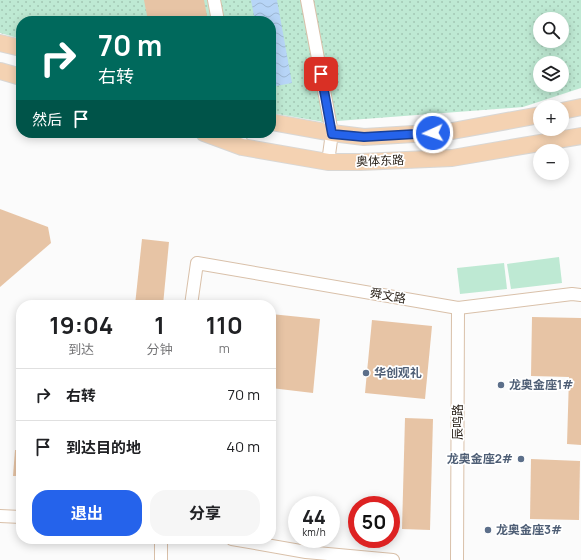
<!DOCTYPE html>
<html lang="zh">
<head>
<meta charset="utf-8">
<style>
  body { margin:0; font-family:Manrope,"Noto Sans SC",sans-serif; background:#f6f6f6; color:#202124; height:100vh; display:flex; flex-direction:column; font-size:15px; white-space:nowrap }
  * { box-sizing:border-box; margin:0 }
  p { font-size:13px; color:#757577 }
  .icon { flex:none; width:22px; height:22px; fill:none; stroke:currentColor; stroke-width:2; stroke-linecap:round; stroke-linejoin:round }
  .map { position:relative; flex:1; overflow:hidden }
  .panel { position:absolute; left:16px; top:300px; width:260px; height:244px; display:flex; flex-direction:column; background:#fff; border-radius:16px; box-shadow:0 2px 10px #0003 }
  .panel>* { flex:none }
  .hud { position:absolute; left:16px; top:16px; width:260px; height:122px; border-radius:16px; box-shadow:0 2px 10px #0003; background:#00695c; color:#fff; overflow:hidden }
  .tools { position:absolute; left:533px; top:12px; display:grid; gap:8px }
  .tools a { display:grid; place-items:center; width:36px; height:36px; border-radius:50%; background:#fff; box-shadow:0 2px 10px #0003; font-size:20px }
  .speed { position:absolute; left:288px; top:496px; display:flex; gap:8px; font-size:20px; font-weight:700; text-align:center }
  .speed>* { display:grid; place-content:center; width:52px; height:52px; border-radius:50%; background:#fff; box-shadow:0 2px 10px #0003; line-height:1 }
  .speed small { font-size:10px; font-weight:400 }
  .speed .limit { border:6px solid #d22; background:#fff; color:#111 }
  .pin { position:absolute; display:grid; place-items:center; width:34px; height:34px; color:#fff; margin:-17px; border-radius:8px; box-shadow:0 2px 6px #0006 }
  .me { position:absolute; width:44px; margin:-22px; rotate:267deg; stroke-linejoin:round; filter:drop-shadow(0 0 3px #0008) }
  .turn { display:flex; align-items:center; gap:14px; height:84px; padding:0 16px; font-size:18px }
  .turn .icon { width:52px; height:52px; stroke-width:2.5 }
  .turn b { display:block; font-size:28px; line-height:34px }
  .then { display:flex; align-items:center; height:38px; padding:0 16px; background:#0003; gap:8px; font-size:15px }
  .eta { display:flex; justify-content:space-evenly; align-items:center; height:68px; text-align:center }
  .eta b { font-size:24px; font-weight:700; line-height:28px }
  .primary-button { display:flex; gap:8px; margin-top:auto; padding:8px 16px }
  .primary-button a { flex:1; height:46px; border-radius:16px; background:#2563eb; color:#fff; font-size:16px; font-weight:700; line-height:46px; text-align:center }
  .primary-button a+a { background:#f6f6f6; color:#202124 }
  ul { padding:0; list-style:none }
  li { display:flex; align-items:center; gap:12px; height:52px; padding:0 16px; border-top:1px solid #e0e0e0 }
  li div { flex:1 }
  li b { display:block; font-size:15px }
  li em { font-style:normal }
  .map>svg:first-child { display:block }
  .grass { fill:#bee9d3 }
  .park { fill:url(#park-dots); fill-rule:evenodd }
  .water { fill:url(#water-waves) }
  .building { fill:#e7c4a5 }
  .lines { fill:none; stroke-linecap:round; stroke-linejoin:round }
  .minor-casing { stroke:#d9c0a9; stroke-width:14 }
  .major-casing { stroke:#d8d7d5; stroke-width:18 }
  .minor { stroke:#fff; stroke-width:12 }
  .major { stroke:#f4d2b2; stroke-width:16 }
  .route-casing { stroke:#184099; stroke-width:10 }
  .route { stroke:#2563eb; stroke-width:7 }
  .service-dot { fill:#5c6f8a; stroke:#fff; stroke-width:1.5 }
  .labels { text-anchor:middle; stroke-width:3.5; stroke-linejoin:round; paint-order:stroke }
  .street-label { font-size:12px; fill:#292017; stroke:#fff }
  .service-label { font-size:12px; font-weight:bold; fill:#4e5e75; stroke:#fff; text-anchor:start }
</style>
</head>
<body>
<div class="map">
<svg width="581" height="560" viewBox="0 0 581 560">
  <defs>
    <pattern id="park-dots" width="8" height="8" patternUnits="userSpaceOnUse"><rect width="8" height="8" fill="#bee9d3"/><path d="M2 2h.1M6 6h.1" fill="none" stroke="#a3c8b4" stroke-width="1.8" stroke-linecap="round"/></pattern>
    <pattern id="water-waves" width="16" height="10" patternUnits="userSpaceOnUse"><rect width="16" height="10" fill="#b7d5f7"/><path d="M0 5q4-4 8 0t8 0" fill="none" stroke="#9db7d3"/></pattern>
  </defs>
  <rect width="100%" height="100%" fill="#fbfbfb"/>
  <g class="grass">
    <path d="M559,257L562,283L511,289L507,264Z"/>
    <path d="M504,263L507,289L460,294L457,268Z"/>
  </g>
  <path class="park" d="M0,0H581V88L523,107L324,122L271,113V21H21V39L0,33ZM540,19H562V41H540ZM540,63H562V85H540Z"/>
  <path class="water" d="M251,0H277L292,83L271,87V21H255Z"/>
  <g class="building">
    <path d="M144,0H204L208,21H148Z"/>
    <path d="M0,209L48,227L51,243L0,287Z"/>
    <path d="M142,239L169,242L163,305H135Z"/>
    <path d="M271,314L320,319L313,393L271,388Z"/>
    <path d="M532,317L581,318V445L567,444L569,377L531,376Z"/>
    <path d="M372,320L432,326L425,399L365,393Z"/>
    <path d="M405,418L433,419L430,530L402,529Z"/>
    <path d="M15,450H21V476H13Z"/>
    <path d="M531,459L580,461L579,520L530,519Z"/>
  </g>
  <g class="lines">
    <defs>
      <g id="minor">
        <path d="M214,0L218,21"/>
        <path d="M307,0L332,133L328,162"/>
        <path d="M239,133L242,147"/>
        <path d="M191,305L197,263L458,308L572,294L581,295"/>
        <path d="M0,516L21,517"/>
        <path d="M232,539L306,552L393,560"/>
        <path d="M161,560V539"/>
        <path d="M457,560L458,308"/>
      </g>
      <g id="major">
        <path d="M0,43L21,48"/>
        <path d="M0,71L21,77"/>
        <path d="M562,111L581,107"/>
        <path d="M271,122L332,133L364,137L447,132L540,115"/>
        <path d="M204,133L242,147L328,162H360L452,158L581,136"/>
      </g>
    </defs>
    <use href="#minor" class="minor-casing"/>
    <use href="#major" class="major-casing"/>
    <use href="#minor" class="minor"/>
    <use href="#major" class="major"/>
  </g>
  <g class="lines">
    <defs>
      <path id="route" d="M321,74L332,134L364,137L433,133"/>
    </defs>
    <use href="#route" class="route-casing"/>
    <use href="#route" class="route"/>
  </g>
  <g class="service-dot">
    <circle cx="366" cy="373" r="4"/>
    <circle cx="501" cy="385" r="4"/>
    <circle cx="521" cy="459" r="4"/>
    <circle cx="488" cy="530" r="4"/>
  </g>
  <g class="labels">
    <g class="street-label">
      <text transform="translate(380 161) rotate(-2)" y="4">奥体东路</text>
      <text transform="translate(388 296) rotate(10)" y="4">舜文路</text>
      <text transform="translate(458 422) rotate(-90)" y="4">辰鸣路</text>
    </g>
    <g class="service-label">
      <text x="374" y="377">华创观礼</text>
      <text x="509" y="389">龙奥金座1#</text>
      <text x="513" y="463" text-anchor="end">龙奥金座2#</text>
      <text x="496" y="534">龙奥金座3#</text>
    </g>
  </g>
</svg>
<div class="tools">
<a><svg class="icon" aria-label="search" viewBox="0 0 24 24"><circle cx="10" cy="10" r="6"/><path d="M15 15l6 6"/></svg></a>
<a><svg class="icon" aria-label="layers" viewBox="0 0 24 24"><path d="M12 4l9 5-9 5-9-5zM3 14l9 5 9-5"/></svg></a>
<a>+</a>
<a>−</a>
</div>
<div class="speed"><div>44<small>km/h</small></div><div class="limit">50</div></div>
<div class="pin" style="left:321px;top:74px;background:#d93025"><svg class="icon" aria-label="arrive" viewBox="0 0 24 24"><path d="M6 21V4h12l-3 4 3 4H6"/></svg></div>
<svg class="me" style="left:433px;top:133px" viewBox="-20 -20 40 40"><circle r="17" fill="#2563eb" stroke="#fff" stroke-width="3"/><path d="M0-11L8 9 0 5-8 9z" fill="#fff"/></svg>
<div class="hud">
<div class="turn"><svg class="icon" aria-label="right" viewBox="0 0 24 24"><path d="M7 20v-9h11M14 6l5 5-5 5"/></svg><div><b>70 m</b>右转</div></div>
<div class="then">然后<svg class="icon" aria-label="arrive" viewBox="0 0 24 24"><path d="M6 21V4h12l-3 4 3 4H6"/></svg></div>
</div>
<section class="panel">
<div class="eta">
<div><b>19:04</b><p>到达</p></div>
<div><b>1</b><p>分钟</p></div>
<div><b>110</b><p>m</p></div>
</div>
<ul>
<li><svg class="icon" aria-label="right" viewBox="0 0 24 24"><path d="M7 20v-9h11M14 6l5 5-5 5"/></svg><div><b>右转</b></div><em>70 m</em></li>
<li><svg class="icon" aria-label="arrive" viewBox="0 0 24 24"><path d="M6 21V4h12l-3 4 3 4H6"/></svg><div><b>到达目的地</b></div><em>40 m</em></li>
</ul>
<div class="primary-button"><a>退出</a><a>分享</a></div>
</section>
</div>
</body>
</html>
